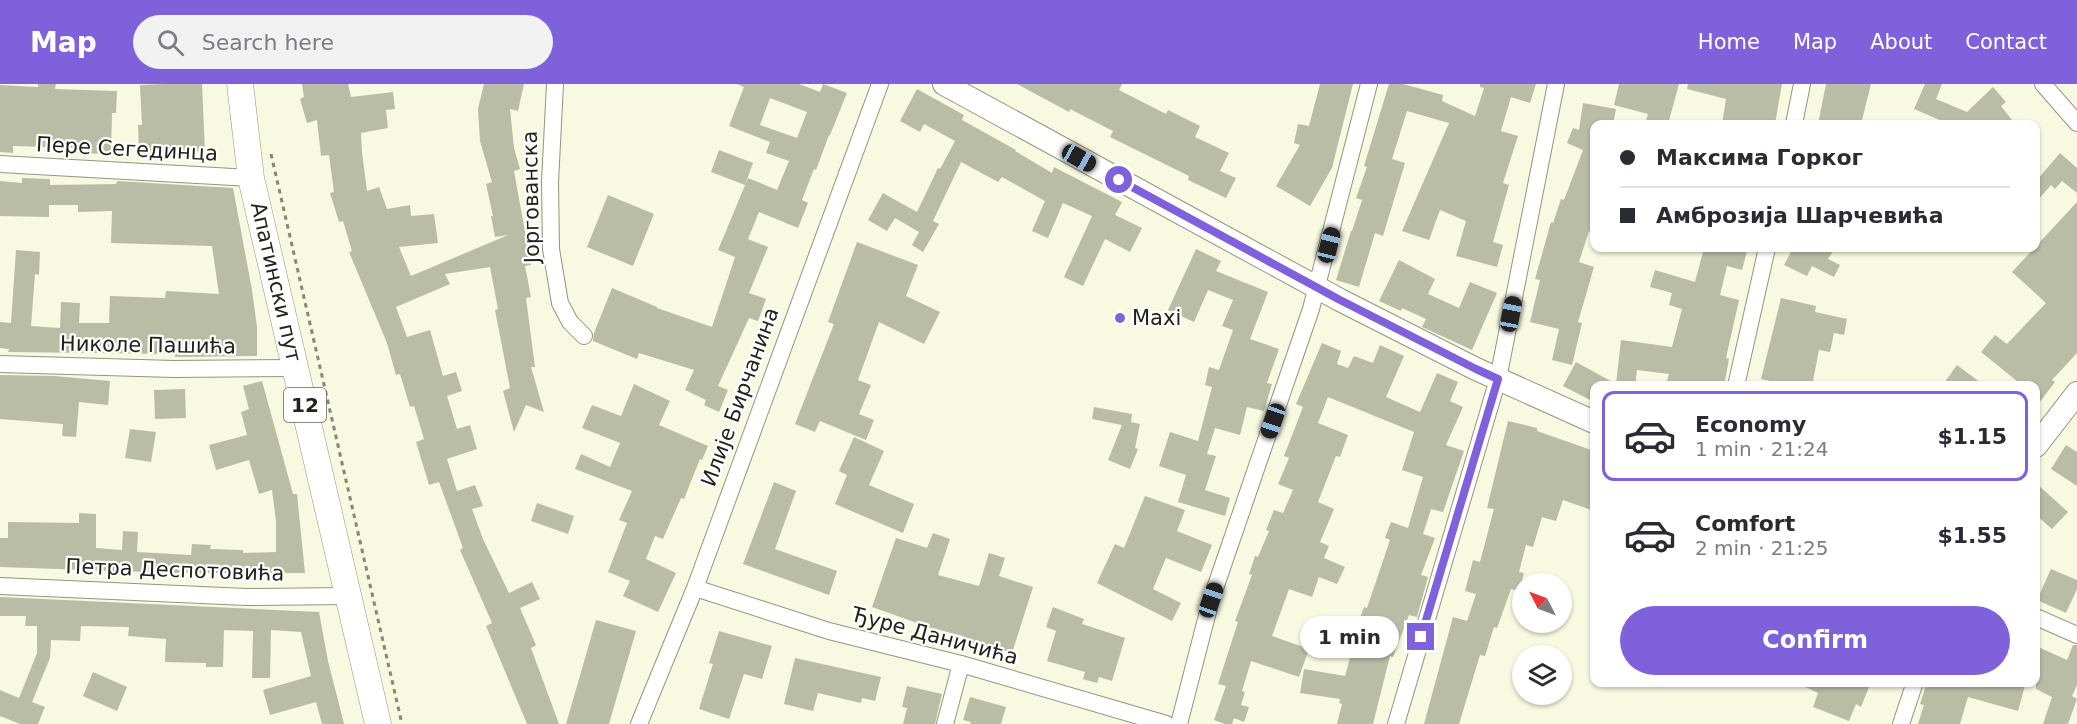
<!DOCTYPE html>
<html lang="en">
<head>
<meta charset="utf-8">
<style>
	:root { --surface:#fff; --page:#f2f2f3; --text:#2b2b33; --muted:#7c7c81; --line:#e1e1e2; --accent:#8061dc }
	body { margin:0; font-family:"DejaVu Sans",sans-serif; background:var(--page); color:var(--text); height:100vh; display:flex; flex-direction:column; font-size:22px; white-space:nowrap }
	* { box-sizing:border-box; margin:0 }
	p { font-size:20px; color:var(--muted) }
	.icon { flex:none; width:33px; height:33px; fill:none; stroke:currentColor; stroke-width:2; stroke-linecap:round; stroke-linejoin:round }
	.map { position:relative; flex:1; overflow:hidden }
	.drawer { position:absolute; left:1590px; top:297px; width:450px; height:306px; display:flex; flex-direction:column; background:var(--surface); border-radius:12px; box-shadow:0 2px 4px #0004 }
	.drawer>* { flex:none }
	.guide { position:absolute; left:1590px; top:36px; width:450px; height:132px; border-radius:12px; box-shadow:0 2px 4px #0004; display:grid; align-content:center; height:132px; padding:0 30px; background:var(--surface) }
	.needle { width:39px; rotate:312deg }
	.tools { position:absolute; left:1512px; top:489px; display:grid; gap:12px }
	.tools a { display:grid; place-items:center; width:60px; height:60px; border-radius:50%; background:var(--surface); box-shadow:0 2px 4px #0004; font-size:30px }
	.end { position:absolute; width:27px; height:27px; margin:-14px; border:8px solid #8061dc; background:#fff; box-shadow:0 0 0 3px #fff }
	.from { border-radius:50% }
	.bubble { position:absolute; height:42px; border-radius:21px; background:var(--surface); box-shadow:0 2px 4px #0004; font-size:20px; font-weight:800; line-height:42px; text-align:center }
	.car { position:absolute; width:18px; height:36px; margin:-18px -9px; border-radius:8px; box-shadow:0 0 4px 2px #0007; background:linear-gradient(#222 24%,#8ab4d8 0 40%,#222 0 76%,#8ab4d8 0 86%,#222 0) }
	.guide b { display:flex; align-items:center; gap:21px; height:57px; font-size:22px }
	.guide b+b { border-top:2px solid var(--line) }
	.guide i { width:15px; height:15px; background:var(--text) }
	ul { padding:10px 0 0; list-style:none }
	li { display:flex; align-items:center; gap:18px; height:90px; margin:0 12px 9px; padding:0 18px; border:3px solid transparent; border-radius:12px }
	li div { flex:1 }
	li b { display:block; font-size:22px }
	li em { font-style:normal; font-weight:800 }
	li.on { border-color:var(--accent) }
	li>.icon { width:54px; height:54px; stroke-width:1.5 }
	.action { display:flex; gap:12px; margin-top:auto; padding:12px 30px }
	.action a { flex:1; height:69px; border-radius:36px; background:var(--accent); color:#fff; font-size:24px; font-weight:800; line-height:69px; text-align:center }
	header { display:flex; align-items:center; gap:36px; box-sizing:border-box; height:84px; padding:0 30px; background:var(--accent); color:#fff }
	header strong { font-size:28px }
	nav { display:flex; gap:33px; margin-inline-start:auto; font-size:21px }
	.search { width:420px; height:54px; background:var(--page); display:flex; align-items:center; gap:15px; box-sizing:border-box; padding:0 21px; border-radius:33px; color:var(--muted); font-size:22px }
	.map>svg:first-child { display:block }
	.building { fill:#babda5; fill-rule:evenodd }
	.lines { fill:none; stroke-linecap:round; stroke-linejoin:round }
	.street-casing { stroke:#93957e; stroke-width:18 }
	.secondary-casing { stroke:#93957e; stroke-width:24 }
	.primary-casing { stroke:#93957e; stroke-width:27 }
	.path { stroke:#868877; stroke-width:3; stroke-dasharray:4.5 4.5; stroke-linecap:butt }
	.street { stroke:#fff; stroke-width:16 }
	.secondary { stroke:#fff; stroke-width:22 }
	.primary { stroke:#fff; stroke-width:26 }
	.route { stroke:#8061dc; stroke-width:8 }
	.poi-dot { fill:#8061dc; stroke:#fff; stroke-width:2 }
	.labels { text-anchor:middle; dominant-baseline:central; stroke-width:4.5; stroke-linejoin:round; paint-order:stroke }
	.shield { fill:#fff; stroke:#64645e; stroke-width:1.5 }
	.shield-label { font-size:20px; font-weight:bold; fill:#212219 }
	.street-label { font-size:21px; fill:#212219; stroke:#fff }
	.poi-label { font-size:21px; fill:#212219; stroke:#fff; text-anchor:start }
</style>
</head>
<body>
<header>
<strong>Map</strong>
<div class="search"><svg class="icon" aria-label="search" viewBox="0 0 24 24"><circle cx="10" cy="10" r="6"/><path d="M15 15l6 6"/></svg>Search here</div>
<nav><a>Home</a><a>Map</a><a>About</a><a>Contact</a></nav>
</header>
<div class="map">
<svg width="2077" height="640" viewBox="0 0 2077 640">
	<rect width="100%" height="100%" fill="#f7f9e0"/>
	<path class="building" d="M38,0H56L55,5L117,7L116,29H112L111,70L77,69L78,64L13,62V69L0,68V1L38,3Z
		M165,0H202L205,67L139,70L138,41H142L140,1Z
		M302,0H348L351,13L393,8L395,25L386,26L388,44L361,49L362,68L367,107L379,103L387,125L410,121L411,132L434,130L438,159L399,163L411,192L508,151L495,153L491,132H493L486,100L492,98L480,57L478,25L484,0H524L518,27L510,25L514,64L520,85L514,87L531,181L525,182L531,213L526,214L535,283H531L544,328L526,321L514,348L503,307L510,304L495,226L498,225L490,183L445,190L450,200L396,223L407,253L430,246L443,292L456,288L462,307L447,312L457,345L470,341L477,365L447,375L457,407L475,401L483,422L472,425L483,455L509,509L532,498L540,515L520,524L536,561L531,564L559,640H527L486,542L492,539L460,466L463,464L439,398L429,401L416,358L424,355L414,322L410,323L400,290L396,291L387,259L349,168L352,167L343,137L339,138L330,109L334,108L329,71L321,72L317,36L307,39L300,15L304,13Z
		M737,0H799L820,8L823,0L847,9L830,51H829L816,86L814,85L802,116L808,119L798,144L759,128L748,155L768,163L749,209L766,215L758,237L749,234L718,302L728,306L719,328L704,321L706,316L685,306L694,286L639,269L637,275L593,257L594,249L612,204L657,223V224L712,243L735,173L718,166L748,94L777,106L789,77L766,69L770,58L729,42L744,3ZM770,14L807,28L797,54L760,41Z
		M1017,0H1122L1119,6L1166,30L1168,26L1200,42L1195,53L1229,69L1220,87L1236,94L1226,114L1188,96L1189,92L1110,53L1113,47L1070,25L1069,28Z
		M1320,0H1353L1332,84L1310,122L1276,102L1300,61L1294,59L1298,40L1309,42Z
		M1389,0H1403L1443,11L1442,17L1475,32L1484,4L1480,3V0H1536L1530,19L1511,13L1501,47L1518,52L1503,99L1509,101L1493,158L1503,161L1497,183L1456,172L1466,137L1440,126L1429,156L1402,147L1449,39L1407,27L1392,75L1405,79L1383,152L1375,149L1359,203L1336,196L1351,147H1352L1362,116L1356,114L1367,83L1364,82Z
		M1619,0H1679L1668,40H1645L1648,30L1614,21Z
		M1688,0H1782L1775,40H1722L1726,15L1687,5Z
		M1826,0H1871L1861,40H1818Z
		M1925,0H1942L1936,15L1967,28L1993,3L2006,18L2001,22L2015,40H1949L1914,25Z
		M917,5L964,31L962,36L1016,66L1015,67L1052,89L1054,83L1122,118L1115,131L1142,144L1130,168L1105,155L1083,202L1064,193L1092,132L1063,119L1048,154L1032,147L1045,117L1002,93L998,98L961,78L933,137L939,140L923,168L912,161L919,148L895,134L887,147L868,136L883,109L917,128L938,84L940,85L955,57L924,40L920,48L900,37Z
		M1583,19L1616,25L1613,40H1594V149L1589,147L1579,178L1594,183L1578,238L1582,239L1572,281L1552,276L1559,245L1530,238L1540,196L1535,195L1551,138L1553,139L1561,115L1564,116L1583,66L1567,59L1573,44L1579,46Z
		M719,66L753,79L745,101L711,88Z
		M2060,69L2077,84V109L2062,97L2055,105L2051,101L2036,118V97Z
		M22,94L50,95V101L116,100L117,97L233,104L252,206L257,243V272L175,273V270L8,268L9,265L0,264V238L11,239L16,166L40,168L39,191L35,190L31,242L60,244L61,218L80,219L79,239H109L110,212L165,214L166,207L219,210L212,162L111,159L112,127L78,128V121H49V133L0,132V97L22,99Z
		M608,111L654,130L633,182L587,163Z
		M2077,118V269L2052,296L2055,298L2036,323V302H2023L1981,268L1995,251L2007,260L2046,219L2012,188Z
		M857,158L918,181L906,212L940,228L924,260L879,238L858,296L871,301L859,330L874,336L866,356L820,337L815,348L795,340L834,240L828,238Z
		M1704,164H1748L1742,186L1727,182L1720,211L1739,216L1726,274L1729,275L1724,302H1674L1666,300L1669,290L1637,286L1635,302H1594V318L1563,302L1576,278L1616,300L1621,256L1672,263L1682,225L1669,221L1672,209L1650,203L1655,186L1695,198Z
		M1793,164H1835L1828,175L1840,181L1834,193L1812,182L1807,192L1784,181Z
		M1196,165L1221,177L1216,187L1268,208L1250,255L1279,265L1267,299L1272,300L1264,327L1247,323L1240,351L1215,344L1207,370L1216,372L1205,406L1230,414L1225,432L1178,418L1186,391L1159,382L1170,348L1198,357L1212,303L1205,301L1209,283L1219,286L1233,246L1222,242L1233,216L1208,206L1194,238L1168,226Z
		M1399,176L1435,195L1428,210L1459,224L1470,198L1497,209L1472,266L1422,243L1426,235L1402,224L1401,227L1379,217Z
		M1781,214L1816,222L1815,228L1847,235L1844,251L1834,249L1830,268L1819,266L1812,302H1792L1761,295Z
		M1322,259L1341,267L1337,280L1348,284L1354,272L1373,279L1380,261L1404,272L1386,313L1420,328L1437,289L1458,298L1450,317L1463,323L1446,361L1464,367L1443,428L1431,425L1423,450L1435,454L1421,491L1428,493L1417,533L1409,531L1393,573L1390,572L1373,640H1337L1342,620L1339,619L1340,615L1300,609L1304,585L1345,592L1354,559L1351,557L1364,523L1367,524L1390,456L1385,454L1391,438L1408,444L1423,393L1402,386L1414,348L1328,313L1318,339L1348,351L1340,373L1336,372L1318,418L1334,425L1320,458L1329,462L1324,474L1345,483L1337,500L1319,493L1312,513L1289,505L1272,552L1309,565L1299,593L1251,577L1242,607L1245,608L1241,621L1249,623L1244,638L1234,634L1232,640H1225L1214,636L1226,602L1218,600L1238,538L1235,537L1252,491L1249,490L1255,472L1258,473L1269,447L1266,446L1274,426L1283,429L1293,406L1278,400L1289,374L1284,372L1303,323L1296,320Z
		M1957,281L1985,302H1942Z
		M0,291L54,292L110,297L108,321L79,318L76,353L62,352L63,340L0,335Z
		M262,297L293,410H297L305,489H173L0,483V454H8V438L79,439V429L96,430V464L122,466L123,447L138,448L137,468L191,471L192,460L211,461L210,465L243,466V469L276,468V437L272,406L259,410L249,376L216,386L209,361L247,351L241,328L249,325L243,302Z
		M634,300L670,317L659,341L708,362L702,376L700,375L684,415L681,414L663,455L655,452L646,475L676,489L658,528L623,512L630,497L608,488L627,439L619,436L632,407L575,385L581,370L610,383L620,359L582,344L592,321L621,332Z
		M185,305L186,334L155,335L154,306Z
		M1094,323L1132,330L1131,338L1140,340L1135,364L1138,365L1130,385L1108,376L1122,341L1092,335Z
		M1508,337L1537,344V347L1594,367V427L1563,416L1556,437L1542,433L1533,463L1526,461L1519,488L1524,489L1519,507L1511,505L1497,544L1494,543L1485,572L1480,571L1459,640H1424L1453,533L1467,537L1476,510L1465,507L1473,476L1480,478L1494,425L1487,424Z
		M130,345L156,348L151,378L125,374Z
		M854,353L884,367L869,401L914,420L903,449L835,420L847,391L839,387Z
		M2066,361L2077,368V402L2051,385Z
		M774,398L796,407L775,465L837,487L829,511L743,480Z
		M2036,399L2068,428L2052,445L2036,431Z
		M1145,412L1185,426L1177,447L1212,461L1201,488L1166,474L1153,505L1181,519L1172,537L1097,499L1115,460L1124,464Z
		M537,419L574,432L568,450L531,437Z
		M933,449L950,455L938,491L979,502L989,469L1005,474L999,492L1033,503L1012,569L987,561L986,564L962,557L963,552L931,544L872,523L896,454L927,464Z
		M2051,485L2077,496V505L2066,529L2037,516Z
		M0,513L319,528L328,577L344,640H322L316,618L270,631L263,606L311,592L301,548L271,546L270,594H252L253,547L224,546L223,583H206V579L165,578L166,555L128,552L129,543L81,542L80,557L51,556L50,574L32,618L45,623L38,640H20L0,632V606L19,614L37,569V542H25L26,532H0Z
		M1053,523L1084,535L1082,540L1125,554L1112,597L1099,593L1097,599L1083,595L1085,588L1047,577L1056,547L1046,543Z
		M596,536L636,547L609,640H566Z
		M719,547L772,562L762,595L744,590L729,635L699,625L713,580L709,579Z
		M2073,561H2077V601L2072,612L2077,615L2068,640H2043L2052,613L2036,605V562L2067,576Z
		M795,574L881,593L875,617L862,614L861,619L818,609L813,627L784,620Z
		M93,588L127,603L117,627L83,612Z
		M1795,598H1871L1861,623L1856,620L1849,637L1813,623L1818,609Z
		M1927,598H2026L2018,627L1968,613L1960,640H1918L1924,621L1920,620Z
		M907,602L942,610L935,640H903L907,624L902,623Z
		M970,613L1006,623L1001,640H970L971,638L963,636Z"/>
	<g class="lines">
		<g class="street-casing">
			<path id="street" d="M555,0L550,98L551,165L560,219L570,238L584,252
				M2043,0L2077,39
				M1794,40L1802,0
				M0,80L251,94
				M0,280L174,285L296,284
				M1736,302L1767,164
				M0,502L246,513L348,512
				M695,504L829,547L961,580L1166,640
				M2036,533L2077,551
				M639,640L695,504L880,0
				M945,640L961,580
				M1179,640L1211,516L1311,225L1369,0
				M1396,640L1498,295L1556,0
				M1901,640L1915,598"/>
		</g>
		<g class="secondary-casing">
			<path id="secondary" d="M944,0L1340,216L1476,285L1594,338
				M2036,362L2077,309"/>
		</g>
		<g class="primary-casing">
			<path id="primary" d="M240,0L251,94L378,640"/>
		</g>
		<path class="path" d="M271,70L402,640"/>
		<use href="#street" class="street"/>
		<use href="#secondary" class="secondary"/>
		<use href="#primary" class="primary"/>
	</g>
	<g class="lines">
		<path class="route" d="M1119,96L1340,216L1476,285L1498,295L1421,553"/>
	</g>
	<circle class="poi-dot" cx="1120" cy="234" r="6"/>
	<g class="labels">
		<rect class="shield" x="284" y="304" width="42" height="34" rx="4.5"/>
		<g class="shield-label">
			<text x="305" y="321">12</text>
		</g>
		<g class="street-label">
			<text transform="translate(127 65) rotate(3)">Пере Сегединца</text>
			<text transform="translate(531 113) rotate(-91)">Јоргованска</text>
			<text transform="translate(276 198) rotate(77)">Апатински пут</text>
			<text transform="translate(148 261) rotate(1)">Николе Пашића</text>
			<text transform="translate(740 313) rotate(-70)">Илије Бирчанина</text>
			<text transform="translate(175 486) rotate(2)">Петра Деспотовића</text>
			<text transform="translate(935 552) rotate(15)">Ђуре Даничића</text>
		</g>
		<g class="poi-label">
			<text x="1132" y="234">Maxi</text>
		</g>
	</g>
</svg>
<div class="tools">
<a><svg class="needle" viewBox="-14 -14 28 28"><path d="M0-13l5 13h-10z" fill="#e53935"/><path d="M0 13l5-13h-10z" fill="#7c7c81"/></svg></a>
<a><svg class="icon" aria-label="layers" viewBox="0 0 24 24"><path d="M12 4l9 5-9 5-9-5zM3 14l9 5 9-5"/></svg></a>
</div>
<i class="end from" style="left:1119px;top:96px"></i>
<i class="end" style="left:1421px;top:553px"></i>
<div class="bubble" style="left:1300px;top:532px;width:99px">1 min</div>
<i class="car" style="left:1079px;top:74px;rotate:119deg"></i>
<i class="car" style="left:1329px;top:161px;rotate:14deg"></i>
<i class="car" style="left:1511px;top:230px;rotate:11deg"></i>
<i class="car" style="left:1273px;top:337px;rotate:199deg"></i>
<i class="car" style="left:1211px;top:516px;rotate:19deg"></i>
<div class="guide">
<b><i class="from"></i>Максима Горког</b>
<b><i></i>Амброзија Шарчевића</b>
</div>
<section class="drawer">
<ul>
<li class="on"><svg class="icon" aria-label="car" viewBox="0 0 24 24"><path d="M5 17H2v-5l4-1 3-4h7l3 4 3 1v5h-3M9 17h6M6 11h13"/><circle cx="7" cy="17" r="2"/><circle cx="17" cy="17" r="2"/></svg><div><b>Economy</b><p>1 min · 21:24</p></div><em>$1.15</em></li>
<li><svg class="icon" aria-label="car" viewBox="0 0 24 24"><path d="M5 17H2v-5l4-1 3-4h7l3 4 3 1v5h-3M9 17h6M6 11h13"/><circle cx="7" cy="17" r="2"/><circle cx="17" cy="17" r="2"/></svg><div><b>Comfort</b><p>2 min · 21:25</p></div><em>$1.55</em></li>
</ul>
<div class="action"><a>Confirm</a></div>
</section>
</div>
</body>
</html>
